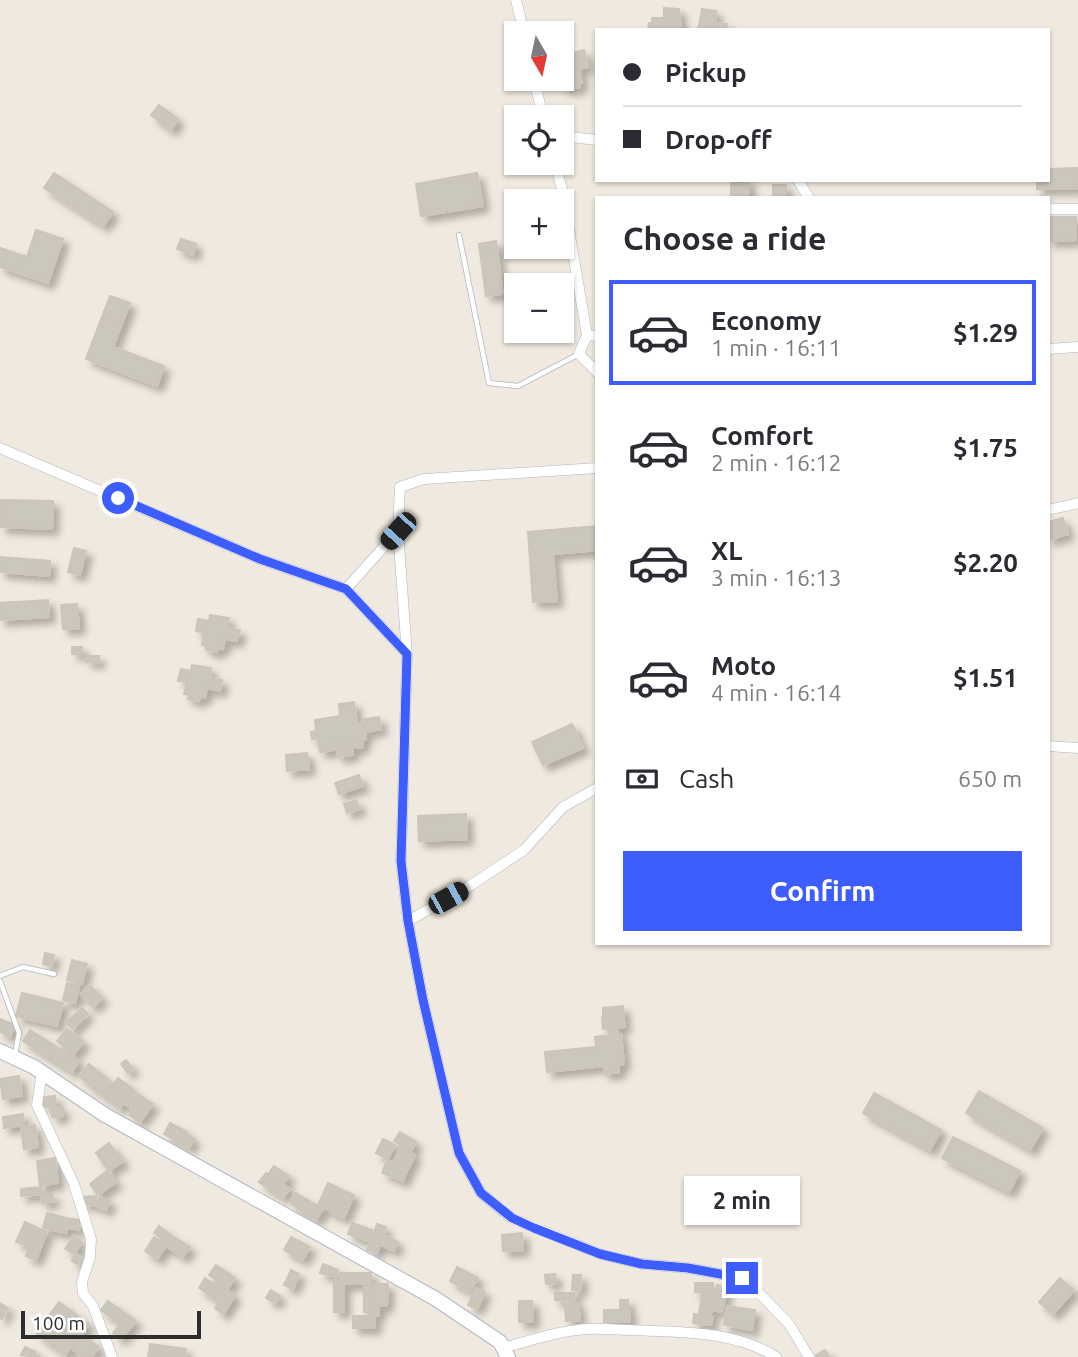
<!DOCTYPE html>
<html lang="en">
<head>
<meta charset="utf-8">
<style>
	:root { --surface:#fff; --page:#f7f7f7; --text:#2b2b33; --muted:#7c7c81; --line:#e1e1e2; --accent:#3d5dff }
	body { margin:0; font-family:Ubuntu,sans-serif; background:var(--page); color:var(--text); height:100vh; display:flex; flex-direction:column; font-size:26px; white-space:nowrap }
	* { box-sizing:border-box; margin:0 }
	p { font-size:23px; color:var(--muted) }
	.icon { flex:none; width:38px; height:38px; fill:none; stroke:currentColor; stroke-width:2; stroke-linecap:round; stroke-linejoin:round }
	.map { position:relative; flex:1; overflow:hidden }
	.panel { position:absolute; left:595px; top:196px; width:455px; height:749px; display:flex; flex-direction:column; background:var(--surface); border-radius:0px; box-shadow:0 2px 5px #0004 }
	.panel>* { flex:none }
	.guide { position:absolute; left:595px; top:28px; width:455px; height:154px; border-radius:0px; box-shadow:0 2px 5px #0004; display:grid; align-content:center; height:154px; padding:0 28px; background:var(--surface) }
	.needle { width:46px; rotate:171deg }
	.buttons { position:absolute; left:504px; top:21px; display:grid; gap:14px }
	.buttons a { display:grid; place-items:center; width:70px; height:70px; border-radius:0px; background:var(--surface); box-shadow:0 2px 5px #0004; font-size:35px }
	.scale { position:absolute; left:21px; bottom:18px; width:180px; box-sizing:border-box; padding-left:7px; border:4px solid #2d2d2d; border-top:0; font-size:19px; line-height:24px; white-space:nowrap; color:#2d2d2d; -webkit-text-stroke:5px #fff; paint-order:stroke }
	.end { position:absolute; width:32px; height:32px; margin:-16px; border:9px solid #3d5dff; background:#fff; box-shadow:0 0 0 4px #fff }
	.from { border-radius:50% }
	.bubble { position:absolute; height:49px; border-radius:0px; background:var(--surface); box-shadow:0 2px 5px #0004; font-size:23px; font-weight:600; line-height:49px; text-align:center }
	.car { position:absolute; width:21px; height:42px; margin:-21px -10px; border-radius:9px; box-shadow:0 0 5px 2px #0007; background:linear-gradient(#222 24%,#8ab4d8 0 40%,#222 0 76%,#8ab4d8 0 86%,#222 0) }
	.guide b { display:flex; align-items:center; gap:24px; height:66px; font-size:26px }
	.guide b+b { border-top:2px solid var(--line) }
	.guide i { width:18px; height:18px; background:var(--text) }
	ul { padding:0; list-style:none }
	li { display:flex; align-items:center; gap:21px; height:105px; margin:0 14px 10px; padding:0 14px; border:4px solid transparent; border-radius:0px }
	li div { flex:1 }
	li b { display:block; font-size:26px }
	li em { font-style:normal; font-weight:600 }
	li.on { border-color:var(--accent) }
	li>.icon { width:63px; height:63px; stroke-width:1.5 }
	h2 { padding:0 28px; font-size:32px; line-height:84px }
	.pay { display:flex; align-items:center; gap:18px; height:77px; padding:0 28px; font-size:26px }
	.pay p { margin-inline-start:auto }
	.button { display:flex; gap:14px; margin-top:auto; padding:14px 28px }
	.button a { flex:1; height:80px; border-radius:0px; background:var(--accent); color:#fff; font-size:28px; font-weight:600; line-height:80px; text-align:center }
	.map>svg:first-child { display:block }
	.building { fill:#cbc7bd; stroke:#ccc5b8; stroke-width:2; filter:url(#shadow) }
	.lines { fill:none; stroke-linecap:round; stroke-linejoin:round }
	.lane-casing { stroke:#b3b5c2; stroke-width:6 }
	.street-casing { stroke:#b3b5c2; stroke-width:11 }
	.secondary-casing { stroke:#b3b5c2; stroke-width:16 }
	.lane { stroke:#fff; stroke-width:4.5 }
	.street { stroke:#fff; stroke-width:10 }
	.secondary { stroke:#fff; stroke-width:14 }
	.route { stroke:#3d5dff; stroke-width:9 }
</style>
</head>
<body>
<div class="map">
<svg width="1078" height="1357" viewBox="0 0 1078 1357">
	<defs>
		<filter id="shadow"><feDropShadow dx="6" dy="6" stdDeviation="3.5" flood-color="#0004"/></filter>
	</defs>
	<rect width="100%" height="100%" fill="#f0e9df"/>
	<path class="building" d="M664,8L679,9L681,30H648L649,23H652V18H664Z
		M702,9L716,11L715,23L727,24L726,28L731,30H698Z
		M584,50L588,67L579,69L582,83H579L580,87L568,90L567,86L563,87L561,79L562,56Z
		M159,105L178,119L171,130L151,115Z
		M1078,168V188L1037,189V180H1048V169Z
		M54,173L113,212L103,226L44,188Z
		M477,173L483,206L421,216L416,184Z
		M731,180H749V198H731Z
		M773,185H786V198H773Z
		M1048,217H1076V240L1048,241Z
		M36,230L63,239L48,283L0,267V248L27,257Z
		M181,239L196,244L193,255L177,249Z
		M496,241L503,294L486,296L479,244Z
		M110,296L130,303L113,347L164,366L157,386L86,359Z
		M1,500L53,501L52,529L1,527Z
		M1063,518L1068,534L1048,540V522Z
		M597,526V550L553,554L557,601L533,602L528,532Z
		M74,548L86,551L80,575L68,572Z
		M0,557L50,561L49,576L0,572Z
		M48,600L49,617L0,620V603Z
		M77,604L79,628L63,629L61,605Z
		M210,615L229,618L227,628L240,630L237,641L225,639L223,649L218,648L217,652L206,650V646L202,645L204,633L196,631L198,619L209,621Z
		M72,647H82V654H72Z
		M86,656H99V662H86Z
		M192,665L211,668L209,677L222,680L220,691L207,688L205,698L200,697L199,701L188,699L189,695L184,694L187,682L178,681L181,669L191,671Z
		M354,702L357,724L364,723L366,739L362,740L363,747L353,748L351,742L353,755L338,757L336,744H333L334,750L320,752L318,738L312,739L311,732L316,731L315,720L340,716L339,704Z
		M379,717L381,729L366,732L364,719Z
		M572,724L583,748L543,765L532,742Z
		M307,753L309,769L287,771L286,755Z
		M359,775L363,786L339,794L335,783Z
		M356,800L360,809L347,813L344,804Z
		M466,814L467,839L419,841L418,816Z
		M45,953L54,955L51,966L43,964Z
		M72,960L87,964L82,984L67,980Z
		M67,983L79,986L75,1003L63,1000Z
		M90,985L102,998L93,1007L81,994Z
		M22,993L63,1003L57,1026L16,1016Z
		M623,1006L624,1014L616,1015H623L625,1027L617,1028L618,1034H621L624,1064L619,1065V1072L604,1074V1066L547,1072L545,1052L596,1047L595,1037L612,1035L611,1029H603L602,1017L610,1016H603V1008Z
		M82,1008L88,1014L72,1029L66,1022Z
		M0,1019L15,1025L10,1037L0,1032Z
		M67,1029L84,1042L74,1054L57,1041Z
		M30,1030L79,1061L72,1072L23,1041Z
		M126,1060L133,1069L128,1073L121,1064Z
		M89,1064L112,1083L102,1095L79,1076Z
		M19,1076L22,1096L3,1099L0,1079Z
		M118,1078L132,1088L127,1096L113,1085Z
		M111,1086L127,1098L120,1108L104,1096Z
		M133,1091L141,1096L132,1109L125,1104Z
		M979,1091L1043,1128L1030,1150L966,1113Z
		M874,1093L941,1130L930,1150L863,1113Z
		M55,1096L56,1106L44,1107V1097Z
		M142,1097L153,1104L140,1122L129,1115Z
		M52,1108H63L62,1117H52Z
		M23,1114L24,1125L4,1128L3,1117Z
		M170,1123L187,1132L181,1143L164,1134Z
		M35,1125L38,1147L24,1149L21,1127Z
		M400,1132L416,1142L411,1151L394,1141Z
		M188,1135L194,1139L189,1148L182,1144Z
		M953,1137L1020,1171L1009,1192L942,1158Z
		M383,1139L395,1145L388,1159L376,1153Z
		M109,1143L123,1161L109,1171L96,1153Z
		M401,1148L415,1155L409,1168L394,1161Z
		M55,1158L58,1183L40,1186L37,1161Z
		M387,1160L408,1169L403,1181L382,1173Z
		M274,1166L289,1176L284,1183L269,1173Z
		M107,1171L116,1182L98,1195L90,1184Z
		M266,1173L290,1189L283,1198L259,1182Z
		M328,1183L339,1188L329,1210L318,1205Z
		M42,1187L43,1194L21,1196V1189Z
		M340,1189L354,1195L344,1218L330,1212Z
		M296,1193L323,1209L316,1220L290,1203Z
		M52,1194L54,1201L42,1203L41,1196Z
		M96,1196V1204L83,1205L82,1197Z
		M100,1197L110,1201L106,1210L96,1206Z
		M47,1213L70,1219L66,1233L43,1228Z
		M71,1219L80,1220L79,1230L69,1228Z
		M25,1222L36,1227L28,1246L16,1242Z
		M352,1223L372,1230L368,1241L348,1234Z
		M377,1224L386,1227L377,1253L367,1250Z
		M159,1226L172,1236L167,1243L154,1233Z
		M37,1228L47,1232L36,1260L26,1256Z
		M522,1233L523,1250L503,1251L502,1235Z
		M74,1236L82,1242L74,1254L65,1249Z
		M386,1236L398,1242L394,1251L381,1245Z
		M154,1237L167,1245L157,1259L145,1251Z
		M174,1237L190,1247L183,1257L167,1247Z
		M291,1237L310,1247L303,1260L284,1250Z
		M76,1254L81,1257L77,1264L72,1261Z
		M323,1264L338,1270L336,1277L320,1273Z
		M216,1265L235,1278L228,1288L209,1275Z
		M457,1267L478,1278L470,1292L450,1281Z
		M291,1270L299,1274L293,1289L284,1285Z
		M340,1273H371V1284H340Z
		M555,1274L556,1283L546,1284L545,1275Z
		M573,1275H581L580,1291L572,1290Z
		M205,1278L224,1290L217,1300L199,1288Z
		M1060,1278L1074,1290L1053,1314L1039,1302Z
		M334,1280H340V1285H344V1312H334Z
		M695,1283H713V1292H695Z
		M373,1284H388L387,1306L372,1305Z
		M717,1285L727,1287L722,1312L712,1310Z
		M364,1286H370V1313L364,1312Z
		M476,1288L485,1292L477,1309L468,1305Z
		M227,1290L235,1296L223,1314L215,1308Z
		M271,1290L280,1296L275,1303L266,1298Z
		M555,1293H575L574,1301L555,1300Z
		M702,1293L713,1294L711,1315L699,1314Z
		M620,1300H628V1308H620Z
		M108,1301L126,1314L119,1323L101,1310Z
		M519,1301H532L533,1322H519Z
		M59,1302L89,1324L65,1355L36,1333Z
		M0,1303L8,1308L2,1319L0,1318Z
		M578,1303L580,1320L566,1321L565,1304Z
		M727,1306L755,1310L752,1330L724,1325Z
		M371,1307H379V1315L371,1316Z
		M604,1310H630V1322H604Z
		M694,1314L713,1317L711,1325L693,1323Z
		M128,1315L136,1321L121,1339L113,1333Z
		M353,1316H375V1328H353Z
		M83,1336L99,1347L92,1357H83L73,1350Z
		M150,1344L186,1349L185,1357H148Z
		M25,1347L36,1352L34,1357L21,1355Z
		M825,1350L830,1357H817L816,1355Z"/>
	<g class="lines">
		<g class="lane-casing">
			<path id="lane" d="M459,235L489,383L518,386L579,354
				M0,976L23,967L54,974
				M0,981L19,1033L15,1054"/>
		</g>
		<g class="street-casing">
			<path id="street" d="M516,0L524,33
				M534,79L543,117
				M562,136L597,140
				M555,163L562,189L587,335
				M798,180L809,198
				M1048,209H1078
				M597,336L587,335L579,354L597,372
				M1048,349L1078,347
				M0,448L260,559L346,589L407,654
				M1048,510L1078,503
				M398,531L407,655L401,861L408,921L423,1000L459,1153L481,1193L511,1218L600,1254L642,1264L688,1268L742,1278L759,1293L789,1324L809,1357
				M346,589L398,531L400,487L424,479L597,468
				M1048,746L1078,748
				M408,921L468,887L524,850L563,807L597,788
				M42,1072L37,1105L74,1184L91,1239L90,1257L82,1282L83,1293L93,1306L112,1357
				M503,1348C531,1340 558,1331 587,1329C601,1328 616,1330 630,1330C677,1332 734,1330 776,1357"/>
		</g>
		<g class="secondary-casing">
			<path id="secondary" d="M0,1051L34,1067L105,1115L436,1299L500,1342L508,1357"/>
		</g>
		<use href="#lane" class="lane"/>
		<use href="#street" class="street"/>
		<use href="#secondary" class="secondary"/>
	</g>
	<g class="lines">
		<path class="route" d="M118,498L260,559L346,589L407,654L401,861L408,921L423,1000L459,1153L481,1193L512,1218L534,1228L600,1254L642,1264L688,1268L742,1278"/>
	</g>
</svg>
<div class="buttons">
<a><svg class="needle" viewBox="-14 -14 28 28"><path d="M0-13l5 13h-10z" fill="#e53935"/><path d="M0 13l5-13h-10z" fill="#7c7c81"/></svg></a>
<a><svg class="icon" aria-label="locate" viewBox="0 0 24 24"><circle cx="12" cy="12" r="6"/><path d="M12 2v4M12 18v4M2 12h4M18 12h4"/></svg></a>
<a>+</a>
<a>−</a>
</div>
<div class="scale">100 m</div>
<i class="end from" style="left:118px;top:498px"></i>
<i class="end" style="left:742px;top:1278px"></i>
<div class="bubble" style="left:684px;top:1176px;width:116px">2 min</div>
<i class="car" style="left:398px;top:531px;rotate:222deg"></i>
<i class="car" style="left:448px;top:898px;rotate:61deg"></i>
<div class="guide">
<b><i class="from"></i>Pickup</b>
<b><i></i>Drop-off</b>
</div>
<section class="panel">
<h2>Choose a ride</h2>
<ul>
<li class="on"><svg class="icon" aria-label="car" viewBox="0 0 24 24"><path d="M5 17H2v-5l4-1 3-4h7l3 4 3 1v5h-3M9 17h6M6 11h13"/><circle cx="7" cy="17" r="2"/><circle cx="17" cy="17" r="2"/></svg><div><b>Economy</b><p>1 min · 16:11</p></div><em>$1.29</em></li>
<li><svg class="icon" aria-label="car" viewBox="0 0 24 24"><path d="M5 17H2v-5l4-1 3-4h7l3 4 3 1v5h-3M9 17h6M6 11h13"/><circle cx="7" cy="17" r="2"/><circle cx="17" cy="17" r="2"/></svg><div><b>Comfort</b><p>2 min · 16:12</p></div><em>$1.75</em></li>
<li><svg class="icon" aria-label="car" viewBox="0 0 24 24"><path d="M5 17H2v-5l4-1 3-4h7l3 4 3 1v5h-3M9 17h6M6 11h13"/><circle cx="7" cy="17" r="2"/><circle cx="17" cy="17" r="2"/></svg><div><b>XL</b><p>3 min · 16:13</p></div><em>$2.20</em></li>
<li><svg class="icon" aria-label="car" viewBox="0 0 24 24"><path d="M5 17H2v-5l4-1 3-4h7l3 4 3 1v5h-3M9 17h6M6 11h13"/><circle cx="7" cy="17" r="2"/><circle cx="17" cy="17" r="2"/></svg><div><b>Moto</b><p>4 min · 16:14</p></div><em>$1.51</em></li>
</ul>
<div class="pay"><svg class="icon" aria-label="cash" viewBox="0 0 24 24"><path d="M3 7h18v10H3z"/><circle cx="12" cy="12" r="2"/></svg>Cash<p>650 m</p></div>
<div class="button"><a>Confirm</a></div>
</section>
</div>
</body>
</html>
